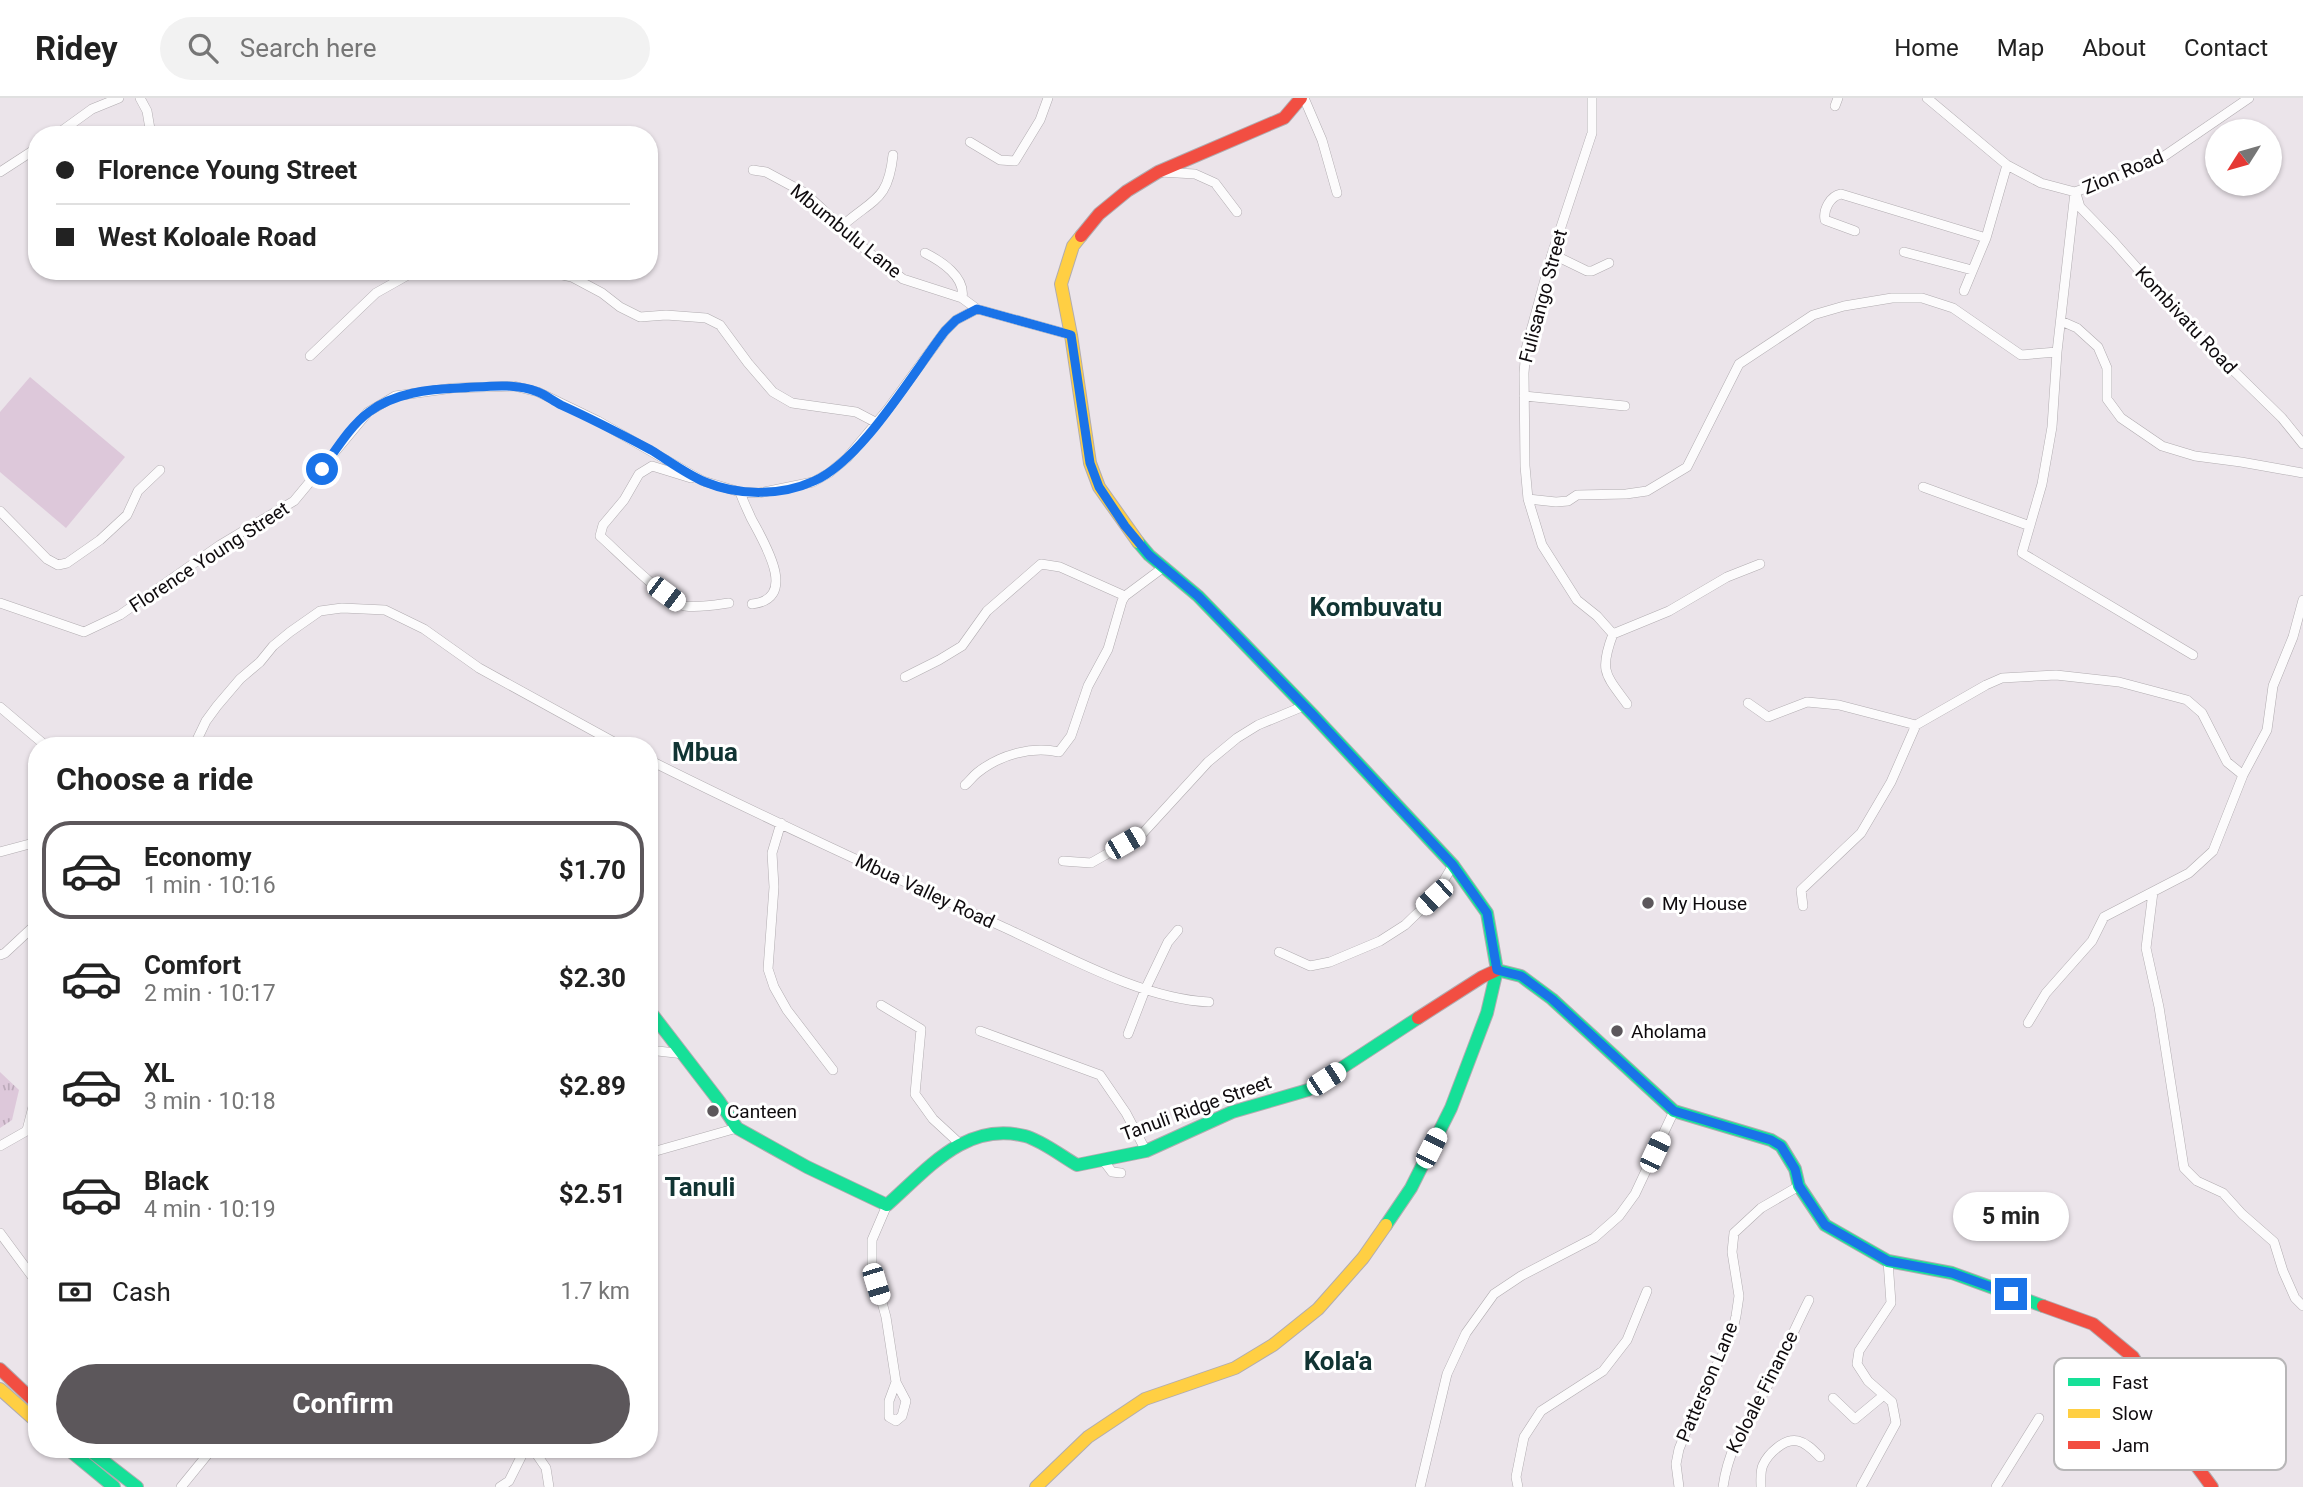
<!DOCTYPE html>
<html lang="en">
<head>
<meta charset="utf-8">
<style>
	:root { --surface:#fff; --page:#f2f2f2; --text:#222; --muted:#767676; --line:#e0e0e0; --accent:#5c575b }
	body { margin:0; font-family:Roboto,sans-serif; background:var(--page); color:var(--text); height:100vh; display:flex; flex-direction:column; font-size:26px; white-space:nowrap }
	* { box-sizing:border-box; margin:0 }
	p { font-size:23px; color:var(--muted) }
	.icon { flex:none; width:38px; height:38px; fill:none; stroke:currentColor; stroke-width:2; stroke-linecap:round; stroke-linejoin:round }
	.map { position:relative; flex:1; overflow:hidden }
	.side { position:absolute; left:28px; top:639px; width:630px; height:721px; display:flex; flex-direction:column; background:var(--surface); border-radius:28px; box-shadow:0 2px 5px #0004 }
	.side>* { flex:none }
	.hud { position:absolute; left:28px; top:28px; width:630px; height:154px; border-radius:28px; box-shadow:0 2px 5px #0004; display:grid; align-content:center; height:154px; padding:0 28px; background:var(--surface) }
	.needle { width:46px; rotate:233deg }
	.tools { position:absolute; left:2205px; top:21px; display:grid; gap:14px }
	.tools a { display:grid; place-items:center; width:77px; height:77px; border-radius:50%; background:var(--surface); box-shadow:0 2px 5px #0004; font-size:35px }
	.end { position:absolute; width:32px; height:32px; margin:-16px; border:9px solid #1a73e8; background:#fff; box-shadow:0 0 0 4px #fff }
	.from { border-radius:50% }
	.bubble { position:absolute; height:49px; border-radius:24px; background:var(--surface); box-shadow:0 2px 5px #0004; font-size:23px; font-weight:700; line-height:49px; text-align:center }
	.car { position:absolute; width:21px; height:42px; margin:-21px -10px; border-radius:9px; box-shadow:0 0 5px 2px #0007; background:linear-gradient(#fff 24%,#345 0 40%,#fff 0 76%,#345 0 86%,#fff 0) }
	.hud b { display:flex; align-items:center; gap:24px; height:66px; font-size:26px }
	.hud b+b { border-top:2px solid var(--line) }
	.hud i { width:18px; height:18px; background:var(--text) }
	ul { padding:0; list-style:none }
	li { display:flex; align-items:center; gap:21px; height:98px; margin:0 14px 10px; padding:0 14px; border:4px solid transparent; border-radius:28px }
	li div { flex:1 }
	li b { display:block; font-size:26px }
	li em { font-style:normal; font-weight:700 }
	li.active { border-color:var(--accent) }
	li>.icon { width:63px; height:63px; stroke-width:1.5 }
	h2 { padding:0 28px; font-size:32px; line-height:84px }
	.pay { display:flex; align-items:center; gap:18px; height:77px; padding:0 28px; font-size:26px }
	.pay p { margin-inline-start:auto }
	.cta { display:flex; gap:14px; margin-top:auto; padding:14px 28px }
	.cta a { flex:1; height:80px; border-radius:42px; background:var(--accent); color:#fff; font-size:28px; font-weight:700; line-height:80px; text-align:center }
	header { display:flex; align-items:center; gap:42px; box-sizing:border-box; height:98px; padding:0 35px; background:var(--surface); border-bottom:2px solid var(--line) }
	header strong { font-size:33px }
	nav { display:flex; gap:38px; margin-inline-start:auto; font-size:24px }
	.search { width:490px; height:63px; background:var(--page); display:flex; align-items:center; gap:18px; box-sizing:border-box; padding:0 24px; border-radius:38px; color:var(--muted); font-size:26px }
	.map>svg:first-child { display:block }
	.grass { fill:#ddc8da }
	.park { fill:url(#park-tufts) }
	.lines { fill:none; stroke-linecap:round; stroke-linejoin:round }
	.street-casing { stroke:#b1acb0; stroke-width:10 }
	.fast-casing { stroke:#b1acb0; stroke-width:14 }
	.slow-casing { stroke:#b1acb0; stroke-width:14 }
	.jam-casing { stroke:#b1acb0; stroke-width:14 }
	.street { stroke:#fcfbfc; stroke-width:9 }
	.fast { stroke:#16e098; stroke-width:12 }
	.slow { stroke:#ffcf43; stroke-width:12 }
	.jam { stroke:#f24e42; stroke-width:12 }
	.route { stroke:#1a73e8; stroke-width:9 }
	.poi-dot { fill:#5c575b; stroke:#fff; stroke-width:2.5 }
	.labels { text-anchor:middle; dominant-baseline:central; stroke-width:6; stroke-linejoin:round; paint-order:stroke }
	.street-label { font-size:19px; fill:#0f0b0e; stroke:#fff }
	.poi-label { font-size:19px; fill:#0f0b0e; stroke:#fff; text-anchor:start }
	.district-label { font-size:26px; font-weight:bold; fill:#113433; stroke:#fff }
	.key { fill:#fff; stroke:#b7b6b7; stroke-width:2 }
	.key-label { font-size:19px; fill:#0f0b0e }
</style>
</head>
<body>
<header>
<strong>Ridey</strong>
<div class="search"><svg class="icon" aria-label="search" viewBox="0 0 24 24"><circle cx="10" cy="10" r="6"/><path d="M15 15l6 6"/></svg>Search here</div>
<nav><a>Home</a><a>Map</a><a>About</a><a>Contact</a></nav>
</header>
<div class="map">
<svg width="2303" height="1389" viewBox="0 0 2303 1389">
	<defs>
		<pattern id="park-tufts" width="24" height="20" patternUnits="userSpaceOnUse" patternTransform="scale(1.75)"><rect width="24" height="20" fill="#ddc8da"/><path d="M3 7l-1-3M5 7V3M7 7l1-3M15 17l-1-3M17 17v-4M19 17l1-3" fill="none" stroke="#bcaaba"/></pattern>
	</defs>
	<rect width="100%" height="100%" fill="#ebe4ea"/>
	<path class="grass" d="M30,279L125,359L66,430L0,374V314Z"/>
	<path class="park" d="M0,974L19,992L12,1022L0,1030Z"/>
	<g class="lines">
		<g class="street-casing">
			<path id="street" d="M140,0L147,13L151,37
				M1304,0L1322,42L1337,95
				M1592,0V35L1552,156L1526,251L1524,275L1525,368L1528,401L1542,447L1577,502L1597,518L1613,536L1669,513L1727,479L1760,466
				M1927,0L2007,67L2041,85L2075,94L2157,63L2249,0
				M1835,8L1838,0
				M56,37L92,11L119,0
				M970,44L1000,62L1015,63L1040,22L1048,0
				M753,72L766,74L805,95L867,153L903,181L962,200L977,211
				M0,74L37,50
				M1160,74L1195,76L1215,85L1237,114
				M2075,94L2057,254L2052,329L2042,386L2022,455L2193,557
				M2077,99L2080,109L2114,144L2193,233L2282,320L2303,346
				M842,128C874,100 888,103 893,57
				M1855,133L1825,122C1823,112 1830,98 1841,96L1986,140
				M1904,154L1972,172
				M925,155C941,163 966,179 962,200
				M1552,156L1587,173H1592L1609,165
				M544,173L572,179L602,195L620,209L640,219L666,217L706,220L720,227L748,265L773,294L792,305L856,314L877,325
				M1964,193L1986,140L2007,67
				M2061,223L2077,230L2098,249L2107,270V301L2121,320L2162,348L2195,358L2241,364L2303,375
				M310,258L376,195L415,173
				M1524,298L1625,308
				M691,380L652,368L639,376L624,402L603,427L600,438C616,452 668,505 685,508C699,510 715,507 729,505
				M1923,389L2030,428
				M740,394C743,403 747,411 751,420C763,443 800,501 752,506
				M1528,401L1556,404L1568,403L1577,397L1626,396L1647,393L1687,369L1739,266L1813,217L1844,208L1892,200H1922L1953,210L2021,257L2057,254
				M0,413L47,461L58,467L67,465L100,442L127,417L138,393L160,372
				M0,505L84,534L120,517L220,447L294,403L368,314L395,298L453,290L514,288L538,294L598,323L703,383L740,394L759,395L813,384L829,375L847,360L888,311L945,233L956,222L977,211L1071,237
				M1613,536C1599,573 1605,576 1627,606
				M905,579L939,562L962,548L987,513L1041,466L1060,469L1125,498L1164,469
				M1748,605L1768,619L1807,604L1839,607L1916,627
				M0,609L46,648
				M194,648L206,623L217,608L240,581L260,564L273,548L290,534L320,513L342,510L385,512L424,531L479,570L621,648
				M649,662C765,720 883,774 1001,828C1063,856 1141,901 1209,904
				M965,687C969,684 972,679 977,675C999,657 1031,648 1059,654L1071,638L1088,588L1108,551L1122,503L1125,498
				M781,725L772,755L774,789L768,871L774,889L787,912L833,972
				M0,754L37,744
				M1063,763L1091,765L1142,736L1208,664L1237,640L1258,627L1304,608
				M2153,794L2146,850L2159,909L2184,1070L2197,1083L2223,1095L2242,1116L2274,1144L2283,1173L2295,1200L2303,1208
				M1803,808L1801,792L1861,735L1891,684L1916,627L1986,587L2002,580L2056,577L2119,584L2187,602L2202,615L2227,664L2243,677
				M1279,854L1310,868L1330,864L1380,843L1405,827L1434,799L1453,767
				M0,857L5,855L34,828
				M881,907L921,931L915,996L933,1021L959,1045
				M2028,925L2046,895L2092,843L2104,819L2189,775L2213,753L2243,677L2267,632L2273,588L2293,539L2303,502
				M980,933L1100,977L1126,1015L1146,1053
				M1128,936L1145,892L1168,844L1178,832
				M649,952L684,956
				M27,1032L34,1005L37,1000
				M0,1048L37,1027
				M649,1055L737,1030
				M1103,1062L1112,1074L1121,1075
				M887,1107L872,1142V1168L886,1219L896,1284L889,1303V1319L896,1323L902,1318L906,1303L896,1284
				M0,1135L37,1185
				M1833,1300L1855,1321L1884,1297
				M533,1351L546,1370L549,1389
				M181,1389L212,1351
				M500,1389L509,1383L525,1351
				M1420,1389L1447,1276L1466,1235L1494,1196L1521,1178L1594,1140L1619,1118L1635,1096L1674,1013
				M1518,1389L1516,1379L1524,1339L1541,1313L1603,1273L1627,1242L1647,1193
				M1679,1389L1676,1366L1679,1351L1705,1287L1722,1258L1732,1235L1736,1218L1739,1198L1732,1154L1734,1135L1761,1110L1799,1088
				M1723,1389C1729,1346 1749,1322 1769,1285C1783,1258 1795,1230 1809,1202
				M1761,1389C1761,1382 1760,1373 1763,1367C1768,1356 1784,1340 1798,1343C1807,1345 1814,1353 1820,1359
				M1861,1389L1896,1325L1892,1304L1868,1283L1857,1266L1859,1253L1891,1205L1888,1163
				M1996,1389L2039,1320"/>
		</g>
		<g class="fast-casing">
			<path id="fast" d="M1138,444L1149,457L1198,498L1313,617L1453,767L1487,815L1497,872L1487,915L1451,1010L1411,1090L1386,1127
				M1497,872L1521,878L1552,901L1674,1013L1771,1042L1781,1048L1795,1071L1799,1088L1825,1127L1888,1163L1952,1175L2043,1208
				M649,912L719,1003L737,1030L807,1069L887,1107C928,1071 965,1023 1025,1038C1041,1042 1063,1059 1077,1067L1146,1053L1232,1014L1308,992L1418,920
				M68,1351L114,1389
				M88,1351L137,1389"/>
		</g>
		<g class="slow-casing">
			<path id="slow" d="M1081,138L1073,148L1061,186L1071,237L1090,365L1099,389L1138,444
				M0,1291L37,1324
				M1036,1389L1088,1339L1145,1301L1235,1270L1273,1247L1318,1211L1363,1160L1386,1127"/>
		</g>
		<g class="jam-casing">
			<path id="jam" d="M1081,138L1099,116L1127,93L1158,74L1284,20L1301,0
				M1418,920L1482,879L1497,872
				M2043,1208L2093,1226L2133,1259L2158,1300L2184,1351L2212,1389
				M0,1271L37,1306"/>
		</g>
		<use href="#street" class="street"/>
		<use href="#fast" class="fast"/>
		<use href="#slow" class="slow"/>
		<use href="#jam" class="jam"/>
	</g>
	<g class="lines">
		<path class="route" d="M322,371C336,352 350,328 369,314C394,295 429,291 459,290C485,289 513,284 538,294C546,297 553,303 561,307C592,321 621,336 651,352C669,363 686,376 705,384C739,398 781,398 814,383C862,362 912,276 945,233L956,222L977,211L1071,237L1090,365L1099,389L1125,428L1149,457L1198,498L1313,617L1453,767L1487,815L1497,872L1521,878L1552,901L1674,1013L1771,1042L1781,1048L1795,1071L1799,1088L1825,1127L1888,1163L1952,1175L2011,1196"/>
	</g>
	<g class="poi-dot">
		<circle cx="1648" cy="805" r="7"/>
		<circle cx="1617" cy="933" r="7"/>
		<circle cx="713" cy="1013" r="7"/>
	</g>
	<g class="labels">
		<g class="street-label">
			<text transform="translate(2123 74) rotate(-23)">Zion Road</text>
			<text transform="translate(846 133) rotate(39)">Mbumbulu Lane</text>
			<text transform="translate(1543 198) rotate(-75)">Fulisango Street</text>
			<text transform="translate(2186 222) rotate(47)">Kombivatu Road</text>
			<text transform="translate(209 459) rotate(-33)">Florence Young Street</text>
			<text transform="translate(925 793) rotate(25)">Mbua Valley Road</text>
			<text transform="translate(1196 1010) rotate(-20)">Tanuli Ridge Street</text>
			<text transform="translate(1707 1284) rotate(-67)">Patterson Lane</text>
			<text transform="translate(1762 1294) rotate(-63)">Koloale Finance</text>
		</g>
		<g class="poi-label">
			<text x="1662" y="805">My House</text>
			<text x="1631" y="933">Aholama</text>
			<text x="727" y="1013">Canteen</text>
		</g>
		<g class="district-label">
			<text x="1376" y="509">Kombuvatu</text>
			<text x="705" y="654">Mbua</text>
			<text x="700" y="1089">Tanuli</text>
			<text x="1338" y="1263">Kola'a</text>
		</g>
	</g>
	<rect x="2054" y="1260" width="232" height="112" rx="10" class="key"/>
	<rect x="2068" y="1280" width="32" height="8" fill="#16e098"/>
	<rect x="2068" y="1311" width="32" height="9" fill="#ffcf43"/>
	<rect x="2068" y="1343" width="32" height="8" fill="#f24e42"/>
	<g class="key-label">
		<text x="2112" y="1291">Fast</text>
		<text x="2112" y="1322">Slow</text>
		<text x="2112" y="1354">Jam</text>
	</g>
</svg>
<div class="tools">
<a><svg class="needle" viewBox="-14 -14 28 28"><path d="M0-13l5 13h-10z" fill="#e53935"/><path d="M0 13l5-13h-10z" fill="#767676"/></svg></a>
</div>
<i class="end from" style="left:322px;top:371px"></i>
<i class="end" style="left:2011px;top:1196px"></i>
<div class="bubble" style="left:1953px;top:1094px;width:116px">5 min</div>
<i class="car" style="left:666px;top:496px;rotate:127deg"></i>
<i class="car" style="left:1125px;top:745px;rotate:60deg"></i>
<i class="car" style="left:1434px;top:799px;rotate:227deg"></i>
<i class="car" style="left:1326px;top:981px;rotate:57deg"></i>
<i class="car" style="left:1431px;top:1050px;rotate:27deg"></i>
<i class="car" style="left:1655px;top:1054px;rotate:25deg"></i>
<i class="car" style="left:876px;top:1186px;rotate:163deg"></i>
<div class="hud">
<b><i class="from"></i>Florence Young Street</b>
<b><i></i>West Koloale Road</b>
</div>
<section class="side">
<h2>Choose a ride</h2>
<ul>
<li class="active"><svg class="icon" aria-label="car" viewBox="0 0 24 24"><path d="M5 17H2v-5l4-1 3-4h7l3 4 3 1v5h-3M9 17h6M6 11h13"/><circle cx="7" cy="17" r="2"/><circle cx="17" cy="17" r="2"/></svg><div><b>Economy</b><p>1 min · 10:16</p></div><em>$1.70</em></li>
<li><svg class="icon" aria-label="car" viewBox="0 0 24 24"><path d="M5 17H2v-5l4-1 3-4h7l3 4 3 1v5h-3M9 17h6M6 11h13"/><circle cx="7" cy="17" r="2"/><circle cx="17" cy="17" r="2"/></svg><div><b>Comfort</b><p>2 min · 10:17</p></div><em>$2.30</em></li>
<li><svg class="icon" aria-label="car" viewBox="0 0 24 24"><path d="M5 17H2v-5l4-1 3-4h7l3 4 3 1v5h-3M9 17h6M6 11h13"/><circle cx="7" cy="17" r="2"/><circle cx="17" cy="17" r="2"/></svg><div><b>XL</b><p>3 min · 10:18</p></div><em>$2.89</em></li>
<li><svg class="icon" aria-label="car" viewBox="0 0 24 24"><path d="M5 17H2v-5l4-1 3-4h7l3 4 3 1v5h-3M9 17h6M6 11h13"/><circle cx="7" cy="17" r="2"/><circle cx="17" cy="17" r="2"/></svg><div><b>Black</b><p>4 min · 10:19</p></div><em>$2.51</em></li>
</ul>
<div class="pay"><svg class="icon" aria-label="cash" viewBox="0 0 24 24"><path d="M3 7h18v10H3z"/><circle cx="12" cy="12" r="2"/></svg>Cash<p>1.7 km</p></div>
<div class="cta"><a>Confirm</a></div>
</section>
</div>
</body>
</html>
